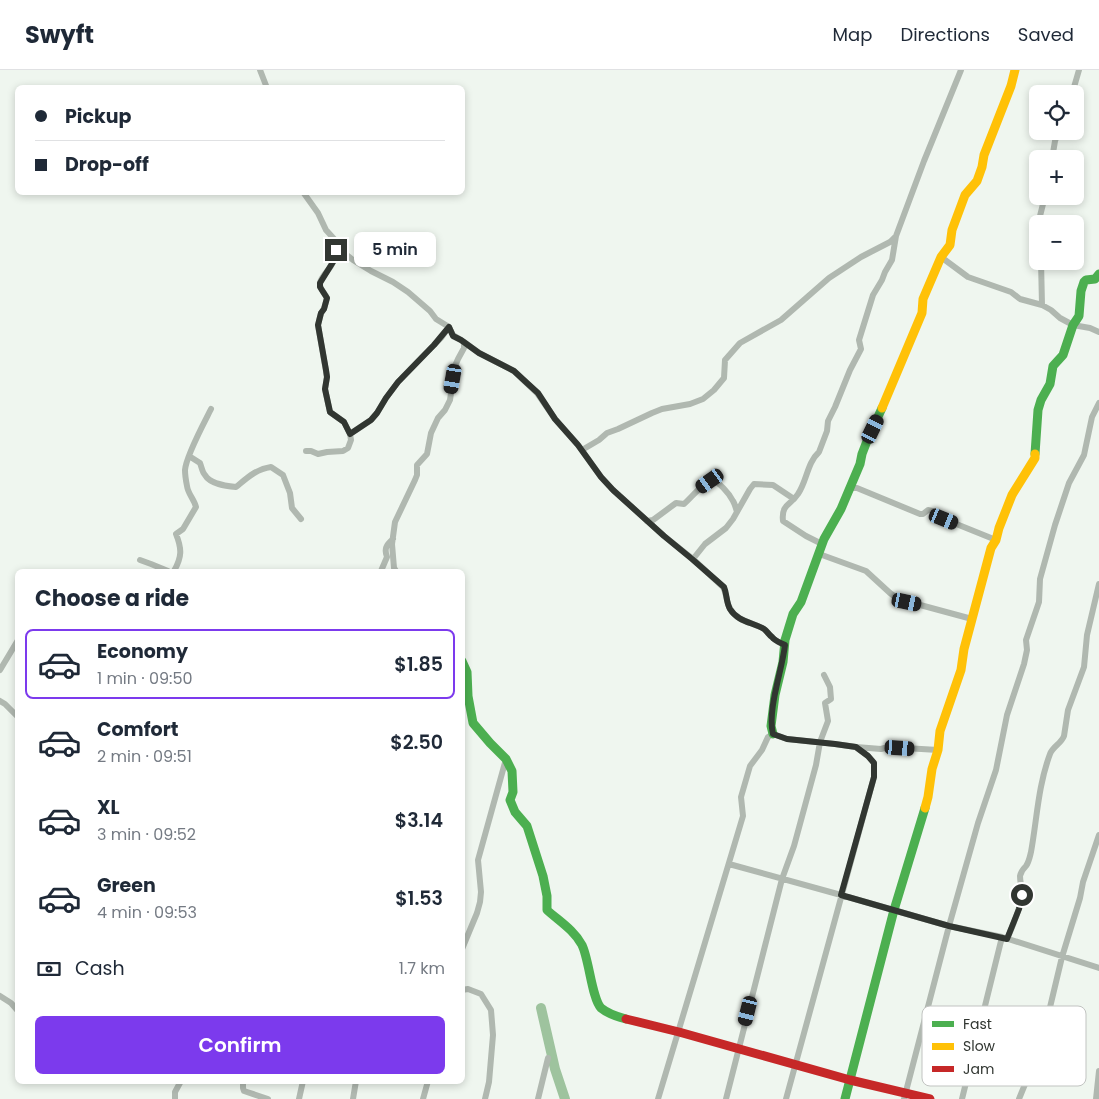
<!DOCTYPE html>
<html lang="en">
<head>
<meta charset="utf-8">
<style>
	:root { --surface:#fff; --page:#f2f2f3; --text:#1f2937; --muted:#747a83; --line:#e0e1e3; --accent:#7c3aed }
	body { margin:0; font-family:Poppins,sans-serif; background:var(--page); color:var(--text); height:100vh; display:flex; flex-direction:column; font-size:19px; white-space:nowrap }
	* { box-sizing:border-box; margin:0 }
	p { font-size:16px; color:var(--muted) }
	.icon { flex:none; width:28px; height:28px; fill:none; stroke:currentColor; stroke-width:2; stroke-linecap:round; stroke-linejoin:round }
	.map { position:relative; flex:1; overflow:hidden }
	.side { position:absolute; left:15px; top:499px; width:450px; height:515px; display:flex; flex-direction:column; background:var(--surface); border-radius:8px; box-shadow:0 2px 8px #0003 }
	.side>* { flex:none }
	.guide { position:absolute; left:15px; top:15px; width:450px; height:110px; border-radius:8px; box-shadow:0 2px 8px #0003; display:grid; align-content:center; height:110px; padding:0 20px; background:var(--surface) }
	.tools { position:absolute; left:1029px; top:15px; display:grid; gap:10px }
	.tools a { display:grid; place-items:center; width:55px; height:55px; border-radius:8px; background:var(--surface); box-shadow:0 2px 8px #0003; font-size:25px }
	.end { position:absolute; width:22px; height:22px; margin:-11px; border:6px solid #313631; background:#fff; box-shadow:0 0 0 2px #fff }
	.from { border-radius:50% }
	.bubble { position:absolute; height:35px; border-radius:8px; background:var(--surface); box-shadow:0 2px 8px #0003; font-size:16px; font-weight:600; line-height:35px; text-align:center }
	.car { position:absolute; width:15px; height:30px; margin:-15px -8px; border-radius:6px; box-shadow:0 0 4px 1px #0007; background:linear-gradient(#222 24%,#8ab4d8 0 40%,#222 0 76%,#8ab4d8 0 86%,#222 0) }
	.guide b { display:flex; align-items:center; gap:18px; height:48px; font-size:19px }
	.guide b+b { border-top:1px solid var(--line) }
	.guide i { width:12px; height:12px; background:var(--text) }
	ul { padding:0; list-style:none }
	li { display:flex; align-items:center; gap:15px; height:70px; margin:0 10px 8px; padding:0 10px; border:2px solid transparent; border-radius:8px }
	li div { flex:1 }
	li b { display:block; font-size:19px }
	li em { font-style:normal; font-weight:600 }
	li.selected { border-color:var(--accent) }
	li>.icon { width:45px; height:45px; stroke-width:1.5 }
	h2 { padding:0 20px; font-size:22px; line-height:60px }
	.pay { display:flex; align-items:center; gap:12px; height:55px; padding:0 20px; font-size:19px }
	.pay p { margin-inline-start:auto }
	.action { display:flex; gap:10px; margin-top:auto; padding:10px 20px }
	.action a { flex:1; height:58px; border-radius:8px; background:var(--accent); color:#fff; font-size:20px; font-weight:600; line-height:58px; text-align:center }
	header { display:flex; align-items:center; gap:30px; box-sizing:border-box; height:70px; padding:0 25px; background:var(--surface); border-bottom:1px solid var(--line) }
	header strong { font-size:24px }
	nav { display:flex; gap:28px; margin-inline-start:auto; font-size:18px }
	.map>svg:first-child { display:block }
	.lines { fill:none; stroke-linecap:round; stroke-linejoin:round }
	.river { stroke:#9ec39e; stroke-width:10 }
	.street { stroke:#b0b8b0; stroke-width:6 }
	.fast { stroke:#4caf50; stroke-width:9 }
	.slow { stroke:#ffc107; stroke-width:9 }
	.jam { stroke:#c62828; stroke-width:9 }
	.route { stroke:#313631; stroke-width:6 }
	.key { fill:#fff; stroke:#c1c3c1; stroke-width:1 }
	.key-label { font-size:14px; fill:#313631 }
</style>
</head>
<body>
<header>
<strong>Swyft</strong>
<nav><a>Map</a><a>Directions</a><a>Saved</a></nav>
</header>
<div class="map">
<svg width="1099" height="1029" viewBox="0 0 1099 1029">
	<rect width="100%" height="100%" fill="#eff6ef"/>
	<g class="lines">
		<path class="river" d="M541,938L555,999L565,1029"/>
		<path class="street" d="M260,0L267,18
			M1072,24L1079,0
			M1052,89L1055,71L1059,61
			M303,122L318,143L326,160L336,171L339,177L343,182L353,190L371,201L393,212L408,222L430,241L436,249L449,257L453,265L464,272L479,283L514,301L537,323L555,349L578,375L601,407L613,420L664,466L693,489L723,517C727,524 726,532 730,539C738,552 752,552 764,559C767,561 769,565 772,567C775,571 781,573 785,575
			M1038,154L1045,126
			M1038,159V164
			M941,187L968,207L1011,222L1020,229L1042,235L1051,240L1060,248L1073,255L1090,258L1099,262
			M1041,191L1042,235
			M350,364L371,350L377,343L386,328L398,312L427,282L441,268L449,257
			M582,380L599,370L607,363L618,359L652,343L662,339L690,334L703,329L714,320L724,308L725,290L740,273L781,250L829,208L861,187L890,172L896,166L924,91L961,0
			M306,381H311L318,384L327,382L343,381L348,378L351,370L350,364L344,352L330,342L325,319L327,307L318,255L321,243L324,239L327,228C325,223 319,219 320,213C321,207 328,201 331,196C336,189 333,184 339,177
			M189,386L200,393C202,398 202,402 205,405C210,414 226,416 236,417C247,408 256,399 271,397L283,405L290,423L292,438L301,449
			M850,418H857L920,444H923L928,440C938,441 937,445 944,449L996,470
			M647,451L653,450L676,433L684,434C690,429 704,412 710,411C718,409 730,425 733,431C735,434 736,439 737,442
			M822,474L806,466L783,451C781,434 791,435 798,424C807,411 807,393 819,382L827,361L828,351L835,337L850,300L861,279L859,270L873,225L882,210L885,202L892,190L896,166
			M819,482L822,485L866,501L890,523L898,529L972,549
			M693,489L705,474L726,458L733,449L750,419L754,414L773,415L794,429
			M140,490L151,494L168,501
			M174,501C182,487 182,479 176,464L183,459L196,437C194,429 188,424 187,416C186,411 185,405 185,400C186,386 204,353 211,339
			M381,501L387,487C384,479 386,475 393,469
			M396,501L394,498L392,474L395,452L415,410L417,405V395L427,384L431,363L438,348L445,340L450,330L455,296L458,289L464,278V272
			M0,600L18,570
			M0,631L5,634L18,647
			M729,794L841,825L949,856L1002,867L1099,898
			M1007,869C1013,855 1020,840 1022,825C1022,818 1020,812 1020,806C1021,801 1023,799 1026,796C1029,792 1030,786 1031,782C1037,749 1038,716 1050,684C1053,676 1061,674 1064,666L1068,640L1084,597L1087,565L1099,514
			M462,879L477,843L480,832L481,822L478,790L506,689
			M462,920L468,919L481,924L491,940L493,965L489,1012L485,1029
			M0,926L11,933L18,941
			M243,1011V1018L244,1021L268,1029
			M175,1029V1022L181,1011
			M299,1029L303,1011
			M353,1029L356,1011
			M423,1029L428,1011
			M538,1029L548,988
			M658,1029L743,746L741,727L750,696L762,680L768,667L773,664L787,669L835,674L856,677L881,679L888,677L938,680
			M726,1029L782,809L794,776L816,695L820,672L828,651L825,633L831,629L830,617L824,605
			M786,1029L874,707V693L868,686L857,678
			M904,1029L949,856L978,753L996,700L1007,645L1024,594L1027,580L1026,570L1039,532L1040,509L1055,455L1069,413L1084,385L1092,347L1099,333
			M962,1029L1002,867
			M1019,1029L1041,975L1062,887L1080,828L1083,812L1099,765
			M1096,1029L1099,1001"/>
		<path class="fast" d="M1035,384L1038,340L1041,330L1050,314L1053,296L1063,285L1073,255L1079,246L1081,221L1084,212L1086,210L1095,209L1099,204
			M462,591L467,602L468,626L473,653L490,673L506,689L512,701L513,722L510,730L515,742L527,756L543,806L547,826V840C559,851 574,860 582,875C589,889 592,929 601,938C607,943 618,947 626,949
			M773,664L771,656L775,625L783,592L785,570L793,544L801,532L824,469L841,439L860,394L862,384L867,371L882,338
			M845,1029L894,840L925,738"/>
		<path class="slow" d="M882,338L922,243L923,229L941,187L950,175L952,160L965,125L977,111L982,97L984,85L1011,16L1015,0
			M925,738L928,727L932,699L938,680L940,661L961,600L964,579L991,478L996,470L999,458L1012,425L1035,388V384"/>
		<path class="jam" d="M626,949L679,962L850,1010L930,1029"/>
	</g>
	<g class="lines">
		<path class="route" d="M336,180L334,184L333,192L320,213V217L327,228L324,239L321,243L318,255L326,300L327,307L325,319L330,342L344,352L350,364L371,350L377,343L386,328L398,312L434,275L449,257L453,266L461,270L479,283L514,301L527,313L538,323L555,349L578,375L601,407L613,420L664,466L692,489L724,517C727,524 726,532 730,539C738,552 752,552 764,559C767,561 769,565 772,567C775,571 781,573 785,575C782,601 767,640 773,664L787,669L835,674L856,677L868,686L874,693V707L841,825L949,856L1007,869L1019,839L1022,825"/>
	</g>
	<rect x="922" y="936" width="164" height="80" rx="8" class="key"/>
	<rect x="932" y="951" width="22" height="6" fill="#4caf50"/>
	<rect x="932" y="973" width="22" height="7" fill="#ffc107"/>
	<rect x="932" y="996" width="22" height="6" fill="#c62828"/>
	<g class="key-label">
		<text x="963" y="959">Fast</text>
		<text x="963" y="981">Slow</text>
		<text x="963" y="1004">Jam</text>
	</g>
</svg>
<div class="tools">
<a><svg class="icon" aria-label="locate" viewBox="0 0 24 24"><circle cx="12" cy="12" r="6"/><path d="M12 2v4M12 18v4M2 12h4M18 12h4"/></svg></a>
<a>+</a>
<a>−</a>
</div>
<i class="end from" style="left:1022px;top:825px"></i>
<i class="end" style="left:336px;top:180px"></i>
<div class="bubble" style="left:354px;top:162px;width:82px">5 min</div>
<i class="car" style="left:453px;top:309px;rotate:190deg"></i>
<i class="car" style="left:873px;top:359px;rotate:26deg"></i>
<i class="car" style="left:710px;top:411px;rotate:235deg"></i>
<i class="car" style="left:944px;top:449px;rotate:112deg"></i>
<i class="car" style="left:907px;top:532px;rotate:102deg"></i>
<i class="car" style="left:900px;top:678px;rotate:94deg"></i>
<i class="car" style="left:748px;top:941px;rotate:194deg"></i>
<div class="guide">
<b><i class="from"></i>Pickup</b>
<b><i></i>Drop-off</b>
</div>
<section class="side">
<h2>Choose a ride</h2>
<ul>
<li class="selected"><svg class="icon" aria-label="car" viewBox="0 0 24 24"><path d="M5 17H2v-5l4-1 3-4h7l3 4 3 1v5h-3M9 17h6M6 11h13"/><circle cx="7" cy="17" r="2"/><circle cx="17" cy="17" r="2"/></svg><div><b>Economy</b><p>1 min · 09:50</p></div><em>$1.85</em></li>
<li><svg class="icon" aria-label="car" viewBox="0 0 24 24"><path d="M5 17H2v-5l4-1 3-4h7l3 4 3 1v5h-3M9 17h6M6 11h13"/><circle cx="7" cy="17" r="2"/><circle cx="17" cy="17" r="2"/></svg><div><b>Comfort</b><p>2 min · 09:51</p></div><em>$2.50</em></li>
<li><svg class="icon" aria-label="car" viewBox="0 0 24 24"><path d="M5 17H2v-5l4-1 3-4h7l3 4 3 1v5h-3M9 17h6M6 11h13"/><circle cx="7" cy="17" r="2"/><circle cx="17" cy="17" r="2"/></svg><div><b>XL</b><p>3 min · 09:52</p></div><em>$3.14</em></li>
<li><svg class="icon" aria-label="car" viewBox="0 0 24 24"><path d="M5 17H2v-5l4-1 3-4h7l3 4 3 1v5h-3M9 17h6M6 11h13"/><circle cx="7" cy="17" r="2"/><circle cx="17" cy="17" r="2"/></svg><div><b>Green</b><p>4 min · 09:53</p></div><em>$1.53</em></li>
</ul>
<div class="pay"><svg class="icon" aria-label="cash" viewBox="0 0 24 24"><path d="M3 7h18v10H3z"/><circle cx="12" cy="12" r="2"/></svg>Cash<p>1.7 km</p></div>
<div class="action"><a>Confirm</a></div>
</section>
</div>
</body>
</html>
